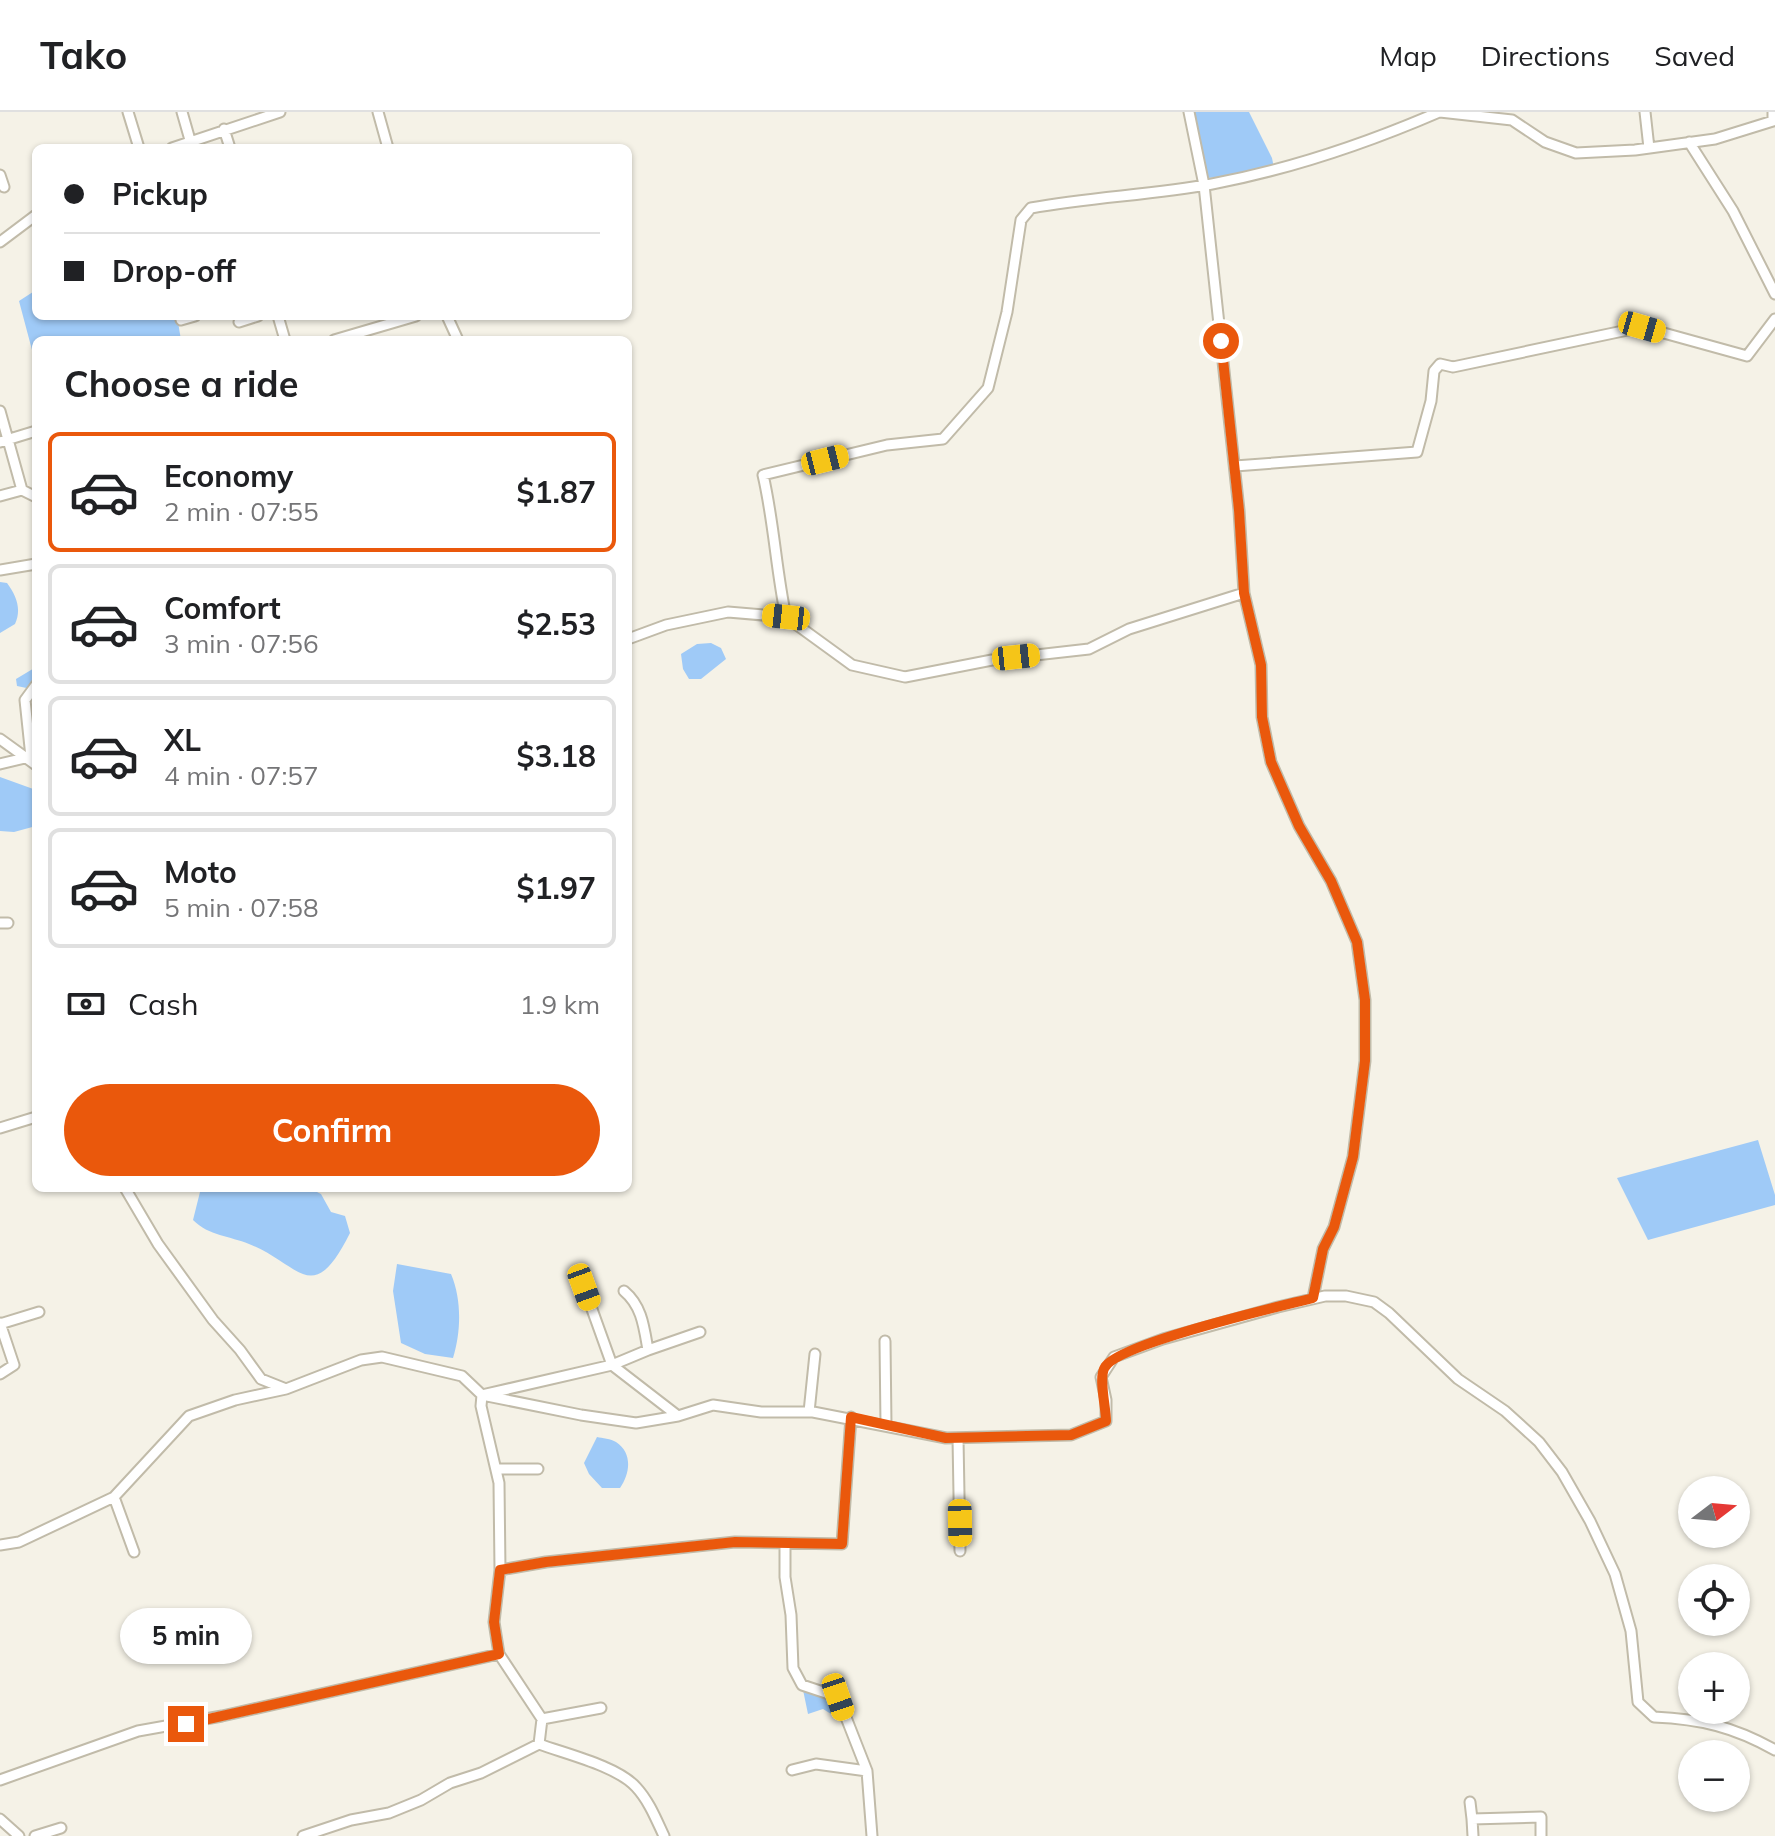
<!DOCTYPE html>
<html lang="en">
<head>
<meta charset="utf-8">
<style>
	:root { --surface:#fff; --page:#f2f2f2; --text:#202124; --muted:#757577; --line:#e0e0e0; --accent:#ea580c }
	body { margin:0; font-family:Mulish,sans-serif; background:var(--page); color:var(--text); height:100vh; display:flex; flex-direction:column; font-size:30px; white-space:nowrap }
	* { box-sizing:border-box; margin:0 }
	p { font-size:26px; color:var(--muted) }
	.icon { flex:none; width:44px; height:44px; fill:none; stroke:currentColor; stroke-width:2; stroke-linecap:round; stroke-linejoin:round }
	.map { position:relative; flex:1; overflow:hidden }
	.drawer { position:absolute; left:32px; top:224px; width:600px; height:856px; display:flex; flex-direction:column; background:var(--surface); border-radius:12px; box-shadow:0 2px 6px #0004 }
	.drawer>* { flex:none }
	.top-card { position:absolute; left:32px; top:32px; width:600px; height:176px; border-radius:12px; box-shadow:0 2px 6px #0004; display:grid; align-content:center; height:176px; padding:0 32px; background:var(--surface) }
	.needle { width:52px; rotate:74deg }
	.buttons { position:absolute; left:1678px; top:1364px; display:grid; gap:16px }
	.buttons a { display:grid; place-items:center; width:72px; height:72px; border-radius:50%; background:var(--surface); box-shadow:0 2px 6px #0004; font-size:40px }
	.end { position:absolute; width:36px; height:36px; margin:-18px; border:10px solid #ea580c; background:#fff; box-shadow:0 0 0 4px #fff }
	.from { border-radius:50% }
	.bubble { position:absolute; height:56px; border-radius:28px; background:var(--surface); box-shadow:0 2px 6px #0004; font-size:26px; font-weight:700; line-height:56px; text-align:center }
	.car { position:absolute; width:24px; height:48px; margin:-24px -12px; border-radius:10px; box-shadow:0 0 6px 2px #0007; background:linear-gradient(#f5c518 24%,#345 0 40%,#f5c518 0 76%,#345 0 86%,#f5c518 0) }
	.top-card b { display:flex; align-items:center; gap:28px; height:76px; font-size:30px }
	.top-card b+b { border-top:2px solid var(--line) }
	.top-card i { width:20px; height:20px; background:var(--text) }
	ul { padding:0; list-style:none }
	li { display:flex; align-items:center; gap:24px; height:120px; margin:0 16px 12px; padding:0 16px; border:4px solid var(--line); border-radius:12px }
	li div { flex:1 }
	li b { display:block; font-size:30px }
	li em { font-style:normal; font-weight:700 }
	li.on { border-color:var(--accent) }
	li>.icon { width:72px; height:72px; stroke-width:1.5 }
	h2 { padding:0 32px; font-size:36px; line-height:96px }
	.pay { display:flex; align-items:center; gap:20px; height:88px; padding:0 32px; font-size:30px }
	.pay p { margin-inline-start:auto }
	.button { display:flex; gap:16px; margin-top:auto; padding:16px 32px }
	.button a { flex:1; height:92px; border-radius:48px; background:var(--accent); color:#fff; font-size:32px; font-weight:700; line-height:92px; text-align:center }
	header { display:flex; align-items:center; gap:48px; box-sizing:border-box; height:112px; padding:0 40px; background:var(--surface); border-bottom:2px solid var(--line) }
	header strong { font-size:38px }
	nav { display:flex; gap:44px; margin-inline-start:auto; font-size:28px }
	.map>svg:first-child { display:block }
	.water { fill:#9fcaf7 }
	.lines { fill:none; stroke-linecap:round; stroke-linejoin:round }
	.street-casing { stroke:#c1bba9; stroke-width:13 }
	.street { stroke:#fff; stroke-width:9 }
	.route { stroke:#ea580c; stroke-width:10 }
</style>
</head>
<body>
<header>
<strong>Tako</strong>
<nav><a>Map</a><a>Directions</a><a>Saved</a></nav>
</header>
<div class="map">
<svg width="1775" height="1724" viewBox="0 0 1775 1724">
	<rect width="100%" height="100%" fill="#f5f2e7"/>
	<path class="water" d="M1192,0H1249L1272,46L1274,56L1225,65L1206,66Z
		M36,178V204H177L181,228H36V253L19,189Z
		M0,470L7,471C16,483 22,497 15,512L0,521Z
		M711,531L721,536L726,547L701,567H689L683,557L681,542L697,532Z
		M36,555V578L17,574L16,567Z
		M0,665L36,678V714L14,720L0,719Z
		M1758,1028L1775,1083V1093L1648,1128L1617,1066Z
		M201,1076H309L321,1082L331,1100L345,1104L350,1121C312,1197 300,1152 249,1132C230,1124 209,1124 193,1108Z
		M397,1152L451,1162C462,1188 461,1220 453,1246L425,1242L401,1231L393,1179Z
		M597,1325C602,1326 611,1327 616,1330C633,1341 630,1362 620,1376H602L589,1362L584,1351Z
		M811,1571L824,1576L846,1595L836,1605L823,1597L808,1602L802,1573Z"/>
	<g class="lines">
		<g class="street-casing">
			<path id="street" d="M128,0L139,36
				M182,0L190,28
				M378,0L388,36
				M1189,0L1204,73L1239,398L1244,481
				M1440,0L1512,8L1545,30L1576,41L1635,38L1715,27L1773,9V0
				M1645,0L1649,36
				M224,17L230,36
				M1689,30L1733,99L1775,182
				M172,36L280,0
				M0,63L4,75
				M0,130L36,103
				M278,204L285,228
				M447,204L458,228
				M181,208L195,204
				M239,210L258,204
				M334,228L416,204
				M0,299L22,378L36,385
				M0,330L36,319
				M1235,354L1417,340L1431,289L1434,259L1440,252L1453,255L1642,215L1747,244L1775,207
				M0,384L22,378
				M0,458L36,452
				M786,505L852,553L905,565L992,548L1089,537L1129,517L1244,481L1261,553L1262,605L1271,650L1299,714L1331,769L1357,830L1365,888V949L1353,1045L1334,1115L1323,1137L1313,1186
				M628,527L666,513L728,500L786,505C776,458 774,410 763,363L887,333L943,327L988,276L1007,200L1021,108L1031,96C1091,85 1152,83 1212,72C1291,57 1365,32 1439,0
				M0,627L36,653
				M31,645L25,588L36,573
				M0,652L29,645
				M0,811H8
				M0,1016L36,1005
				M125,1076L158,1132L213,1208L240,1238L261,1267L286,1277L361,1248L382,1245L462,1264L482,1283L612,1253L648,1238L700,1220
				M584,1175L612,1253L678,1304
				M624,1179C642,1194 644,1215 648,1238
				M0,1211L14,1253L0,1262
				M0,1212L39,1200
				M885,1229L886,1313
				M809,1300L815,1242
				M958,1326L960,1439
				M496,1357H538
				M114,1385L134,1440
				M785,1431V1465L791,1503L793,1556L802,1573L838,1585L867,1659L872,1724
				M0,1433L19,1430L114,1385L189,1304L235,1288L286,1277
				M500,1458L546,1450L735,1430L842,1432L851,1305
				M601,1596L542,1607L499,1542L494,1510L500,1458L499,1371L481,1294L482,1283L581,1303L636,1311L678,1304L713,1293L761,1300H813L946,1326L1071,1323L1106,1309V1288L1101,1265L1114,1245L1163,1227L1278,1195L1325,1184H1346L1374,1190L1389,1201L1458,1267L1505,1299L1539,1330L1562,1360L1590,1409L1615,1462L1631,1519L1638,1590L1654,1605C1701,1607 1734,1615 1775,1638
				M539,1632L542,1607
				M792,1658L816,1652L867,1659
				M0,1668L138,1619L222,1604L499,1542
				M1470,1690L1472,1707
				M0,1707L19,1724
				M35,1724L61,1716
				M303,1724L351,1708L389,1701L421,1688L450,1671L481,1661L539,1632C566,1642 617,1654 636,1675C649,1689 656,1707 664,1724
				M1473,1724L1472,1707L1541,1705V1724"/>
		</g>
		<use href="#street" class="street"/>
	</g>
	<g class="lines">
		<path class="route" d="M186,1612L499,1542L494,1510L500,1458L546,1450L735,1430L842,1432L851,1305L946,1326L1071,1323L1106,1309C1106,1295 1098,1265 1105,1255C1120,1231 1278,1195 1313,1186L1323,1137L1334,1115L1353,1045L1365,949V888L1357,830L1331,769L1299,714L1271,650L1262,605L1261,553L1244,481L1239,398L1221,229"/>
	</g>
</svg>
<div class="buttons">
<a><svg class="needle" viewBox="-14 -14 28 28"><path d="M0-13l5 13h-10z" fill="#e53935"/><path d="M0 13l5-13h-10z" fill="#757577"/></svg></a>
<a><svg class="icon" aria-label="locate" viewBox="0 0 24 24"><circle cx="12" cy="12" r="6"/><path d="M12 2v4M12 18v4M2 12h4M18 12h4"/></svg></a>
<a>+</a>
<a>−</a>
</div>
<i class="end from" style="left:1221px;top:229px"></i>
<i class="end" style="left:186px;top:1612px"></i>
<div class="bubble" style="left:120px;top:1496px;width:132px">5 min</div>
<i class="car" style="left:1642px;top:215px;rotate:106deg"></i>
<i class="car" style="left:825px;top:348px;rotate:76deg"></i>
<i class="car" style="left:786px;top:505px;rotate:276deg"></i>
<i class="car" style="left:1016px;top:545px;rotate:84deg"></i>
<i class="car" style="left:584px;top:1175px;rotate:160deg"></i>
<i class="car" style="left:960px;top:1411px;rotate:179deg"></i>
<i class="car" style="left:838px;top:1585px;rotate:161deg"></i>
<div class="top-card">
<b><i class="from"></i>Pickup</b>
<b><i></i>Drop-off</b>
</div>
<section class="drawer">
<h2>Choose a ride</h2>
<ul>
<li class="on"><svg class="icon" aria-label="car" viewBox="0 0 24 24"><path d="M5 17H2v-5l4-1 3-4h7l3 4 3 1v5h-3M9 17h6M6 11h13"/><circle cx="7" cy="17" r="2"/><circle cx="17" cy="17" r="2"/></svg><div><b>Economy</b><p>2 min · 07:55</p></div><em>$1.87</em></li>
<li><svg class="icon" aria-label="car" viewBox="0 0 24 24"><path d="M5 17H2v-5l4-1 3-4h7l3 4 3 1v5h-3M9 17h6M6 11h13"/><circle cx="7" cy="17" r="2"/><circle cx="17" cy="17" r="2"/></svg><div><b>Comfort</b><p>3 min · 07:56</p></div><em>$2.53</em></li>
<li><svg class="icon" aria-label="car" viewBox="0 0 24 24"><path d="M5 17H2v-5l4-1 3-4h7l3 4 3 1v5h-3M9 17h6M6 11h13"/><circle cx="7" cy="17" r="2"/><circle cx="17" cy="17" r="2"/></svg><div><b>XL</b><p>4 min · 07:57</p></div><em>$3.18</em></li>
<li><svg class="icon" aria-label="car" viewBox="0 0 24 24"><path d="M5 17H2v-5l4-1 3-4h7l3 4 3 1v5h-3M9 17h6M6 11h13"/><circle cx="7" cy="17" r="2"/><circle cx="17" cy="17" r="2"/></svg><div><b>Moto</b><p>5 min · 07:58</p></div><em>$1.97</em></li>
</ul>
<div class="pay"><svg class="icon" aria-label="cash" viewBox="0 0 24 24"><path d="M3 7h18v10H3z"/><circle cx="12" cy="12" r="2"/></svg>Cash<p>1.9 km</p></div>
<div class="button"><a>Confirm</a></div>
</section>
</div>
</body>
</html>
